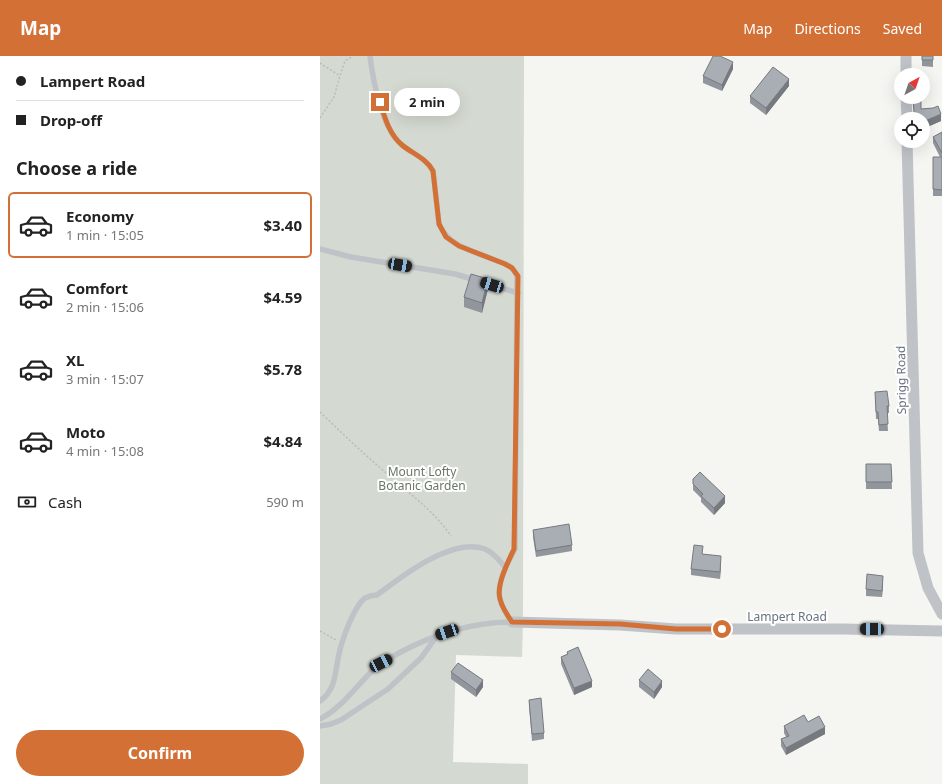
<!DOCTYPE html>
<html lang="en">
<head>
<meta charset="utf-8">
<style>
	:root { --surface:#fff; --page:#f6f6f6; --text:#222; --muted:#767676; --line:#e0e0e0; --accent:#d37035 }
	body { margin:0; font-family:"Noto Sans",sans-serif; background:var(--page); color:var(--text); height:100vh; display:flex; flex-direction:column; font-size:15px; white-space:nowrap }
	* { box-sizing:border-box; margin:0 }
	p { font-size:13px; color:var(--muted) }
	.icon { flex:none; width:22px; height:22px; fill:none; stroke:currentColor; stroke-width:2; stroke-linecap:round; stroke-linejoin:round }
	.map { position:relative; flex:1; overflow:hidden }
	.details { display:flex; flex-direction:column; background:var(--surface); width:320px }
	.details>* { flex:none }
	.guide { display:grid; align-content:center; height:88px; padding:0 16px; background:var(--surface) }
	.needle { width:26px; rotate:40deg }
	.buttons { position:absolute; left:574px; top:12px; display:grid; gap:8px }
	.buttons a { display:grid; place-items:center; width:36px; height:36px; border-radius:50%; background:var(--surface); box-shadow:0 4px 16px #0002; font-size:20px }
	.end { position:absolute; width:18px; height:18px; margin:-9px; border:5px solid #d37035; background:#fff; box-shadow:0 0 0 2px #fff }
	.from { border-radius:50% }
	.bubble { position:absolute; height:28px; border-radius:14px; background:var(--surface); box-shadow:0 4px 16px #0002; font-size:13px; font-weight:700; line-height:28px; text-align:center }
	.car { position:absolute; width:12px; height:24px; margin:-12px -6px; border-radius:5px; box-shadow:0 0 3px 1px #0007; background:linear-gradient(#222 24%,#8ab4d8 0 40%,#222 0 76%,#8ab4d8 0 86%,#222 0) }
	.guide b { display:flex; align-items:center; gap:14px; height:38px; font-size:15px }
	.guide b+b { border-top:1px solid var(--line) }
	.guide i { width:10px; height:10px; background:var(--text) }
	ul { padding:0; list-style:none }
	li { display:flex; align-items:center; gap:12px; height:66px; margin:0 8px 6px; padding:0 8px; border:2px solid transparent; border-radius:6px }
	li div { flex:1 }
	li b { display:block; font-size:15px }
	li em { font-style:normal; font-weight:700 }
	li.selected { border-color:var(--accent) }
	li>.icon { width:36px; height:36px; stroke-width:1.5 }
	h2 { padding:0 16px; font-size:18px; line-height:48px }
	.pay { display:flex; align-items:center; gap:10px; height:44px; padding:0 16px; font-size:15px }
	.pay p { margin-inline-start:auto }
	.primary-button { display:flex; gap:8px; margin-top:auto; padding:8px 16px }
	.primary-button a { flex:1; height:46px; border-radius:24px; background:var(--accent); color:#fff; font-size:16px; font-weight:700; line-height:46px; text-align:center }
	header { display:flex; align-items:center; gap:24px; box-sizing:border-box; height:56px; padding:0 20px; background:var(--accent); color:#fff }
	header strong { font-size:19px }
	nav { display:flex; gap:22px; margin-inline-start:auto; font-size:14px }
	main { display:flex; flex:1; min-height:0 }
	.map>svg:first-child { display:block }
	.green { fill:#d4dad2 }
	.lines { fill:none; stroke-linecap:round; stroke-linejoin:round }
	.path { stroke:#b9bbbe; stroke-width:1.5; stroke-dasharray:2 2; stroke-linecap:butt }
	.service { stroke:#bfc2c6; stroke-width:5.5 }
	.minor { stroke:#bfc2c6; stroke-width:11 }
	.wall { fill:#91969c }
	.shaded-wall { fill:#767a7f }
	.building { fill:#a9aeb5; stroke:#767a7f }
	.route { stroke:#d37035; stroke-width:5 }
	.labels { text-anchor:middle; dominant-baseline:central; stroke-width:4; stroke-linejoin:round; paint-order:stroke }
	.street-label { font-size:12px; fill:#677281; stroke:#fff }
	.park-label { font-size:12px; fill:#677965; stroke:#fff }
</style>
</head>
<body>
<header>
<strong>Map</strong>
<nav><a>Map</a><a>Directions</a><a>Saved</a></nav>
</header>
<main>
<section class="details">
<div class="guide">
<b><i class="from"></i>Lampert Road</b>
<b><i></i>Drop-off</b>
</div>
<h2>Choose a ride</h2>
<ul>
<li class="selected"><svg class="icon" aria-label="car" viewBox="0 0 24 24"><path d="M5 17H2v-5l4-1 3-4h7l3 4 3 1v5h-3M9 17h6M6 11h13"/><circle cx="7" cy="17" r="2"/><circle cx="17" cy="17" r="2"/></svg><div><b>Economy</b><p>1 min · 15:05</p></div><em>$3.40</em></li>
<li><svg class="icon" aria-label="car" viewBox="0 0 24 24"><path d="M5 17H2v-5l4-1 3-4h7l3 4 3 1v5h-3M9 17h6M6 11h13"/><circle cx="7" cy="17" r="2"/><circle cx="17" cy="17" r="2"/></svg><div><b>Comfort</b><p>2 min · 15:06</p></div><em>$4.59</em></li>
<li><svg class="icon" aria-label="car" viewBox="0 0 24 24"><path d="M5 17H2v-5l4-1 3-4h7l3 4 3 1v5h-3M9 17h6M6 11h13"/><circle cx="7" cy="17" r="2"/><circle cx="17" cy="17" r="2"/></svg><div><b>XL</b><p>3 min · 15:07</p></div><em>$5.78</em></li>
<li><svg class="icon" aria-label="car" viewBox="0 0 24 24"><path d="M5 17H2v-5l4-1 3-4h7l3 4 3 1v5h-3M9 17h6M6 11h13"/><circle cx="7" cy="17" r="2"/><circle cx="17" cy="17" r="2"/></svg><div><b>Moto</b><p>4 min · 15:08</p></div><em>$4.84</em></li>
</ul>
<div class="pay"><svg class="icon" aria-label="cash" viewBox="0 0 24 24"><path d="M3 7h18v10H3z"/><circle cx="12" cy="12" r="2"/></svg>Cash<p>590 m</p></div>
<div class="primary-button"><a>Confirm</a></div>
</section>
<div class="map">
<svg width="622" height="728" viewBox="0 0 622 728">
	<rect width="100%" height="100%" fill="#f5f5f2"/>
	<path class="green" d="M0,0H204L203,566L202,601L136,599L133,706L208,708V728H0Z"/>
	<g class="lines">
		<path class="path" d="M0,7L20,20
			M0,62L14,41L20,20L25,5L33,0
			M0,356C25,380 50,404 77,426C96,443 116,458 131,480
			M0,575L16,584"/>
		<path class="service" d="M50,0C53,25 62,73 82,89C93,98 106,102 113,115L119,168C129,191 154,195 175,204C181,206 188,208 192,212C194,214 196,218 197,220L195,493C188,506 176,528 180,543C182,551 187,559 192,566
			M0,193L31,201L135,218L198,237
			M0,645C16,634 15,616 19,598C22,584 34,550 45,542C49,540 53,539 57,539C82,520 132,481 165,493C174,497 179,504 185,511
			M0,663C22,652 37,629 54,613C60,606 69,603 77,598C112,579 151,566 192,566
			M0,670L11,668L21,664L68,633L101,602L116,581"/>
		<path class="minor" d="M586,19V0
			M586,41L587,63
			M587,85L598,497L608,532L622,558
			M192,566L300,569L356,573H523L622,575"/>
	</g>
	<path class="wall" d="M602,0H613V11L602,10Z
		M413,13L402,35L383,27V20Z
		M469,30L446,59L430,47V40Z
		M601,53L621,65L605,72V74H603V63Z
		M622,76V140H613V133L620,101L613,87V81Z
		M168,233L162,257L144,251V241Z
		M555,336L569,350V357H567L568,375H559L558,363H556Z
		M546,408H571L572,433H546Z
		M373,423L405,447L394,459L381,446V442L373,434Z
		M213,474L252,489V495L216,501L213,481Z
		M383,498L401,507L400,523L371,519V513Z
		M563,527L562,541L546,540V533Z
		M247,596L272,631L254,639L241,608V601L247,599Z
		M131,616L163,631L156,641L131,623Z
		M319,624L342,631L334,643L319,631Z
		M209,644L224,677V683L212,685L209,650Z
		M488,666L505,678L466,699L461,690V683L466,681L464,677V670Z"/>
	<path class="shaded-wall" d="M413,6V13L402,35V29Z
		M469,23V30L446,59V52Z
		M621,58V65L605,72V65Z
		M168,223V233L162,257V247Z
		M405,440V447L394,459V452Z
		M401,500V507L400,523V516Z
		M563,520V527L562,541V535Z
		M163,624V631L156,641V634Z
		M272,625V631L254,639V632Z
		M342,625V631L334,643V636Z
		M505,671V678L466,699V692Z"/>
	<path class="building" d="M393,0H400L413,6L402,29L383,20Z
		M602,0H613V4H602Z
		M453,11L469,23L446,52L430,40Z
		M593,44H601V53L613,52L618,50L621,58L605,65V67H603V63H589L593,60L594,56Z
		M622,76V97L613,81Z
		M613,101H622V134L613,133Z
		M151,218L168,223L162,247L144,241Z
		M567,335L569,350H567L568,368L559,369L558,356H556L555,336Z
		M546,408H571L572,426H546Z
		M380,416L405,440L394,452L381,440L383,438L373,428V423Z
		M249,468L252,489L216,495L213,474Z
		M374,489L383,490L382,498L401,500L400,516L371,513Z
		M547,518L563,520L562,535L546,533Z
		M258,591L272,625L254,632L241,601L248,598L247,596Z
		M138,607L163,624L156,634L131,616Z
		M328,613L342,625L334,636L319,624Z
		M221,642L224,677L212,678L209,644Z
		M484,659L488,666L499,660L505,671L466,692L461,683L469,680L464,670Z"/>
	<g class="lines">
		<path class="route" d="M60,46C65,62 69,78 82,89C93,98 106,102 113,115L119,168L126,181L139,190L185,208L192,212L198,220L194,493C188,506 176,529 180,543C182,551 187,559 192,566L300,568L356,573H402"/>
	</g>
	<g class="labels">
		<g class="street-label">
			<text transform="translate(581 324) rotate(-91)">Sprigg Road</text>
			<text x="467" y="560">Lampert Road</text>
		</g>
		<g class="park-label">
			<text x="102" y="415">Mount Lofty<tspan x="102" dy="14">Botanic Garden</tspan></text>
		</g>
	</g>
</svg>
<div class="buttons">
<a><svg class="needle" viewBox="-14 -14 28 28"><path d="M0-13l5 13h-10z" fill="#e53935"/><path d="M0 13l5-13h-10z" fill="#767676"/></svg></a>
<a><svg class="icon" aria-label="locate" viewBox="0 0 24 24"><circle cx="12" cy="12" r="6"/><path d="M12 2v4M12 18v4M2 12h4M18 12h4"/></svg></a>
</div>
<i class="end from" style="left:402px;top:573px"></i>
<i class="end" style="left:60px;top:46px"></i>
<div class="bubble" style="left:74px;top:32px;width:66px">2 min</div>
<i class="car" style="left:80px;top:209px;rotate:100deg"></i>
<i class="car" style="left:172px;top:229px;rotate:287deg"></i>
<i class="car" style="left:552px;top:573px;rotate:271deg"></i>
<i class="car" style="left:127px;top:576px;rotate:251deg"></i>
<i class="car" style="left:61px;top:607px;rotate:63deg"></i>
</div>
</main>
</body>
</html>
